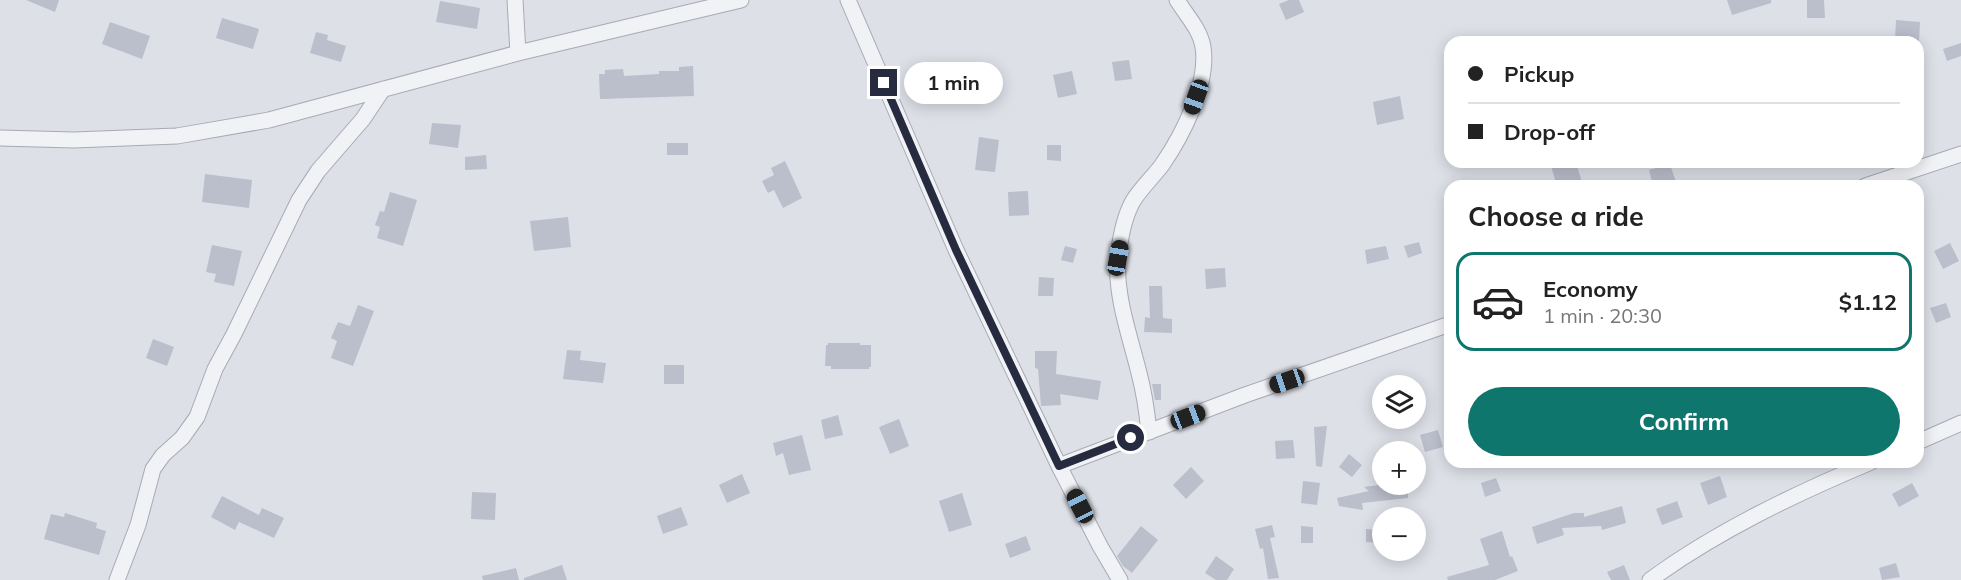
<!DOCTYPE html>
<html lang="en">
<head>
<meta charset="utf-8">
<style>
	:root { --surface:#fff; --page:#f2f2f2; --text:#222; --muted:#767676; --line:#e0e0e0; --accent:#0f766e }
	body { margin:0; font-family:Mulish,sans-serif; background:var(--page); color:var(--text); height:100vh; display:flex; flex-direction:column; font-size:22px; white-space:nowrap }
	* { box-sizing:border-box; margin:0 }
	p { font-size:20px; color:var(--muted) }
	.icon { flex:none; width:33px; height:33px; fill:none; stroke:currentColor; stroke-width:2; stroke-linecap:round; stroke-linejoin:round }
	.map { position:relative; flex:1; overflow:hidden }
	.panel { position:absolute; left:1444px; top:180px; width:480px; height:288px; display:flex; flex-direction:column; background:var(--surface); border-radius:18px; box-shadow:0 3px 15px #0003 }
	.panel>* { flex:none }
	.hud { position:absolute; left:1444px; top:36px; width:480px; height:132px; border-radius:18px; box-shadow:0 3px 15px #0003; display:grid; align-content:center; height:132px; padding:0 24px; background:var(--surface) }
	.controls { position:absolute; left:1372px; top:375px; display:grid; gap:12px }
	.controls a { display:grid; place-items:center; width:54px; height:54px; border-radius:50%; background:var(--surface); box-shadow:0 3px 15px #0003; font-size:30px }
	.end { position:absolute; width:27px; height:27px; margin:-14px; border:8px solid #262b40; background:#fff; box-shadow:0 0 0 3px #fff }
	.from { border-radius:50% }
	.bubble { position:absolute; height:42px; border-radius:21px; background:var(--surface); box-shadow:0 3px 15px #0003; font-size:20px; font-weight:700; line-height:42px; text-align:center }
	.car { position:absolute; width:18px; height:36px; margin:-18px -9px; border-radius:8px; box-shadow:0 0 4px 2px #0007; background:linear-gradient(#222 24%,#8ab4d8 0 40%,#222 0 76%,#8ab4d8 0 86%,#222 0) }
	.hud b { display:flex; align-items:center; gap:21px; height:57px; font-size:22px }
	.hud b+b { border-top:2px solid var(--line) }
	.hud i { width:15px; height:15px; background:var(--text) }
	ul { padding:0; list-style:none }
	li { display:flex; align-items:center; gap:18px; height:99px; margin:0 12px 9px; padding:0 12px; border:3px solid transparent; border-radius:18px }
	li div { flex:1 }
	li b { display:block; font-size:22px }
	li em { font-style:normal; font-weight:700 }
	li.on { border-color:var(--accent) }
	li>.icon { width:54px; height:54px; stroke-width:1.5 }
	h2 { padding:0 24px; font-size:27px; line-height:72px }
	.button { display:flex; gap:12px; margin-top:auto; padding:12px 24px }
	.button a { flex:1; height:69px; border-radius:36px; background:var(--accent); color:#fff; font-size:24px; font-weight:700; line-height:69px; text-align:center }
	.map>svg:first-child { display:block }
	.building { fill:#bbbecb }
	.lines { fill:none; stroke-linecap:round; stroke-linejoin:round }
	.minor-casing { stroke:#a7aab6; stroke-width:17 }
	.minor { stroke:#f1f2f6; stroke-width:15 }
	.route { stroke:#262b40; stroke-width:8 }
</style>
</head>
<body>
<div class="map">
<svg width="1961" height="580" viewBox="0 0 1961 580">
	<rect width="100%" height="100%" fill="#dee0e8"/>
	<path class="building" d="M26,0H59L55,12Z
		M1289,0H1299L1304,12L1286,20L1279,4Z
		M1727,0H1771V3L1732,15Z
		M1807,0H1824L1825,18H1807Z
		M440,1L480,8L477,29L436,22Z
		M222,18L259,29L253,49L216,38Z
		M1896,20L1920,22L1919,42L1895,41Z
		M110,22L150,36L142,59L102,44Z
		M316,32L328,35L327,40L346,46L341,62L310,53Z
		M1961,43V56L1947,61L1943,49Z
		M1129,60L1132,79L1115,81L1112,62Z
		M693,66L694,96L600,99L599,74H605V70L623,69L624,76L659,74V71H679V67Z
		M1072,71L1077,94L1058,98L1053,75Z
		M1400,96L1404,119L1377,125L1373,102Z
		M432,123L461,125L458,148L429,144Z
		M979,137L999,140L995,172L975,170Z
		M667,143H688V155H667Z
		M1047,145H1061V161L1047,160Z
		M486,155L487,169L465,170V157Z
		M785,161L802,198L783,208L774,190L768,193L762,181L774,175L771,168Z
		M1565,162H1576L1583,186H1557L1551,166Z
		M1670,164L1676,182L1653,186L1649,170Z
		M205,174L252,180L249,208L202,202Z
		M1028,191L1029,215L1009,216L1008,192Z
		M390,192L417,200L403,246L377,238L380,227L375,225L380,211L384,212Z
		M568,217L571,247L534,251L530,221Z
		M1419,242L1422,253L1408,258L1404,246Z
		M1950,243L1959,261L1943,269L1934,251Z
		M212,245L242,251L234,286L214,282L216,274L206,272Z
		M1065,246L1077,249L1073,263L1061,260Z
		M1386,246L1389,259L1367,264L1365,250Z
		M1225,268L1226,287L1206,289L1205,269Z
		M1039,277L1054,278L1053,296H1038Z
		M1149,286H1162L1163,318L1172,319V333L1144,332L1145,317L1150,318Z
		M1946,303L1951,317L1936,323L1930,308Z
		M358,305L374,311L353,366L331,358L337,341L331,338L338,322L350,326Z
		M153,339L174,347L167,366L146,358Z
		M828,343H860V345H871V367H869V369H831V366H825L826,345H828Z
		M567,350L581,351L580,360L606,363L603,383L563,379Z
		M1035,351H1057L1056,374L1101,381L1098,400L1060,394L1061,405L1041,406L1038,369L1035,368Z
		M664,365H684V384H664Z
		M1152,384H1161V400H1155Z
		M838,415L843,435L825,439L821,420Z
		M899,419L909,446L890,454L879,427Z
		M1327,426L1322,467L1316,466L1314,427Z
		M1438,430L1443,447L1425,452L1420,435Z
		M802,435L811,470L789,475L783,453L776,456L773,443Z
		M1293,440L1295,458L1276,459L1275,441Z
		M1349,454L1362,465L1352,477L1339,467Z
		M1191,467L1204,481L1186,499L1173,485Z
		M742,474L750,493L727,503L719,485Z
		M1720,476L1727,497L1708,505L1700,483Z
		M1496,478L1501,491L1485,497L1481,483Z
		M1303,481L1320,483L1317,505L1301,503Z
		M1912,483L1919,496L1899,507L1892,494Z
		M1387,484H1392L1393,492L1408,493V498L1362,503L1363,510L1339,506L1337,498L1369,491L1364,487Z
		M472,492L496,493L495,520L471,519Z
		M962,493L972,525L949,532L939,501Z
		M222,496L259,515L262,508L284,518L274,538L239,522L235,530L211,517Z
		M1677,501L1683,517L1662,525L1656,509Z
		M1622,506L1626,523L1602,530L1601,526L1562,528L1564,535L1537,544L1532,527L1574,513H1584V517Z
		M681,507L688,525L663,534L657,516Z
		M65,513L97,523L96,528L106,531L99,555L44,539L51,514L64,517Z
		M1272,525L1275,537L1270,538L1279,578L1268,579L1263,548L1260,549L1255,529Z
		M1141,526L1158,540L1132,573L1123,566L1117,556Z
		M1301,526L1313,527V543H1301Z
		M1366,529L1381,530V543L1366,542Z
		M1502,531L1510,557L1512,556L1518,571L1495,580H1448L1447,577L1489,565L1480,539Z
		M1026,536L1031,550L1010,558L1005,544Z
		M1216,556L1234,569L1227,580H1216L1205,573Z
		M1896,563L1900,577L1882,580L1879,568Z
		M562,565L567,580H524V578Z
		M1624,565L1630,580H1611L1607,572Z
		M516,568L519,580H483L482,576Z"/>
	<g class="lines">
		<g class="minor-casing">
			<path id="minor" d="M515,0L518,53
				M848,0L956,250L1059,466L1100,546L1120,580
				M0,138L74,140L177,136L269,120L518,53L741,0
				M1865,186L1961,154
				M1149,432C1147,412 1144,392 1139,373C1130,336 1115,296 1118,258C1120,239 1124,217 1133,201C1141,188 1153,177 1162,165C1182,136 1209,84 1203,47C1200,29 1186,15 1177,0
				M1918,442L1961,423
				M1059,466L1245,395L1450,324
				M117,580L138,525L153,469L163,455L182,438L197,417L215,369L234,334L299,200L318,171L363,119L383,89
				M1650,580C1717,531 1795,494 1871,462"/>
		</g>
		<use href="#minor" class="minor"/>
	</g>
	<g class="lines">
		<path class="route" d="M884,83L956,250L1059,466L1131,438"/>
	</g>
</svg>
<div class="controls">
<a><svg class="icon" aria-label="layers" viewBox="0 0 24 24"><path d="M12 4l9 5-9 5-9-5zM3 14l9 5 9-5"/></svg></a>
<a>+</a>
<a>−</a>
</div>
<i class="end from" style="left:1131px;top:438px"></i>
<i class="end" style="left:884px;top:83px"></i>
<div class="bubble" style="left:904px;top:62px;width:99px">1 min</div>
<i class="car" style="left:1196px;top:97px;rotate:200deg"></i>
<i class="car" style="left:1118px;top:258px;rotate:10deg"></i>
<i class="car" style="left:1287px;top:381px;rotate:251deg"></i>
<i class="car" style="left:1188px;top:417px;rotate:69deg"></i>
<i class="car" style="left:1080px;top:506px;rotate:333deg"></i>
<div class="hud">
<b><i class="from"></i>Pickup</b>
<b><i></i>Drop-off</b>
</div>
<section class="panel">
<h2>Choose a ride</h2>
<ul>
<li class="on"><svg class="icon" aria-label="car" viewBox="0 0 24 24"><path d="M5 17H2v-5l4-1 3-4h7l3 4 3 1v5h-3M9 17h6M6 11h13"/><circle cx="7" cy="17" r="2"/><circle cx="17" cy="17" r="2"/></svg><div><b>Economy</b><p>1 min · 20:30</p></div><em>$1.12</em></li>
</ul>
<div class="button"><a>Confirm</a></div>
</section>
</div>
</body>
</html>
